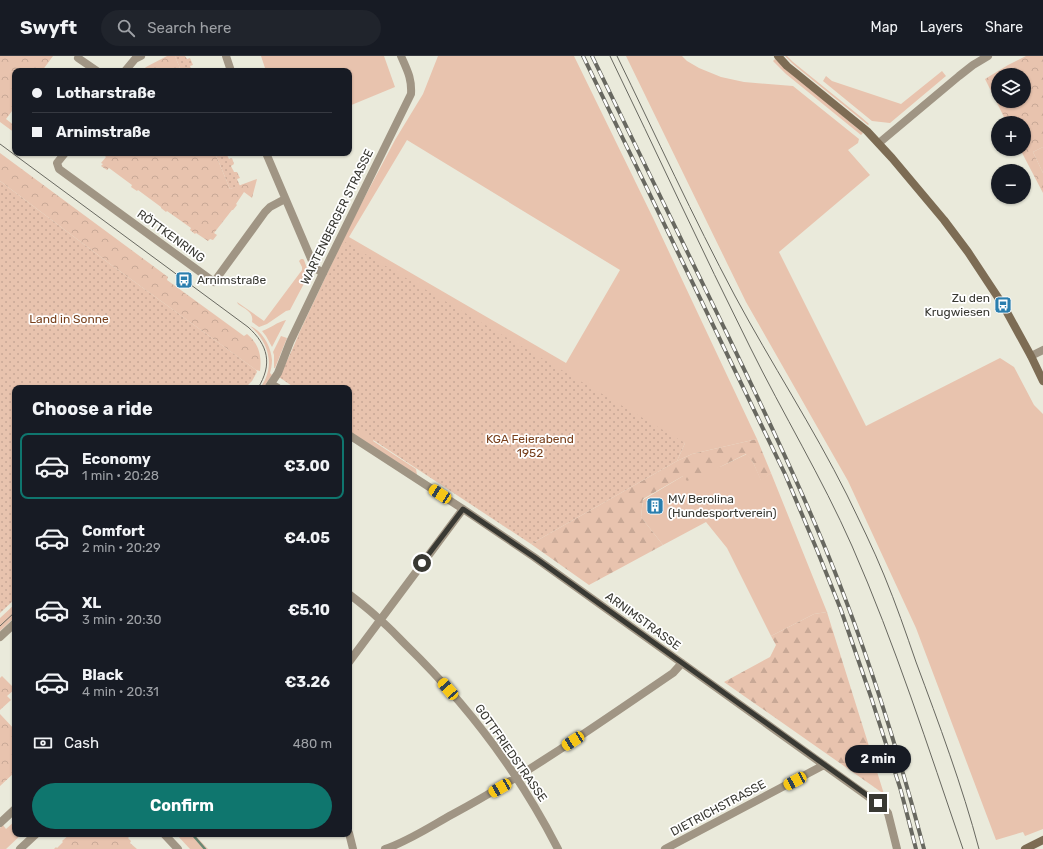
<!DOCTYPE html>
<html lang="en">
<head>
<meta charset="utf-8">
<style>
	:root { --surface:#171b24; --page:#20242c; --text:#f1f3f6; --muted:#9ea1a6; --line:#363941; --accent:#0f766e }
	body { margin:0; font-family:Rubik,sans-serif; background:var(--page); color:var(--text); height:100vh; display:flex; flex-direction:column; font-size:15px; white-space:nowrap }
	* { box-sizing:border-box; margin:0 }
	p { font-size:13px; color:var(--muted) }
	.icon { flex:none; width:22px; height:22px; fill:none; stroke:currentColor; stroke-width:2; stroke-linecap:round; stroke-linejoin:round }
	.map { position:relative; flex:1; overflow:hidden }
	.side { position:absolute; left:12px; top:329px; width:340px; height:452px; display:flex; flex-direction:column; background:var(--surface); border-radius:8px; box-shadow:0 1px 3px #0004 }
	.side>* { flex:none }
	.hud { position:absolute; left:12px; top:12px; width:340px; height:88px; border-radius:8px; box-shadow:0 1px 3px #0004; display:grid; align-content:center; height:88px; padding:0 20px; background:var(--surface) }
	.controls { position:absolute; left:991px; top:12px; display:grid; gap:8px }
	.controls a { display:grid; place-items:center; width:40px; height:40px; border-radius:50%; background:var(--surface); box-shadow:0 1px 3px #0004; font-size:20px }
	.end { position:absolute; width:18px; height:18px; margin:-9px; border:5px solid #393933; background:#fff; box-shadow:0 0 0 2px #fff }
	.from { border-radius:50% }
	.bubble { position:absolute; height:28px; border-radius:14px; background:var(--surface); box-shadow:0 1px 3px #0004; font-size:13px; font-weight:700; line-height:28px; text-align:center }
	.car { position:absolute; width:12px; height:24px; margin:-12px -6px; border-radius:5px; box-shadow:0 0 3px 1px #0007; background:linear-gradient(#f5c518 24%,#345 0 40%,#f5c518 0 76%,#345 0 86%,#f5c518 0) }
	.hud b { display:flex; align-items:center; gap:14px; height:38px; font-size:15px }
	.hud b+b { border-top:1px solid var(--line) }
	.hud i { width:10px; height:10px; background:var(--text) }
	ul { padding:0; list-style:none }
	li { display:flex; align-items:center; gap:12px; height:66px; margin:0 8px 6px; padding:0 12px; border:2px solid transparent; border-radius:8px }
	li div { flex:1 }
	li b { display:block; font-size:15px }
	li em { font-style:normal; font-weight:700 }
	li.on { border-color:var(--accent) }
	li>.icon { width:36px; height:36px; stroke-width:1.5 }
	h2 { padding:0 20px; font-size:18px; line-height:48px }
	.pay { display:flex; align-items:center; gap:10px; height:44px; padding:0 20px; font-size:15px }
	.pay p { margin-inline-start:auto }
	.primary-button { display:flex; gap:8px; margin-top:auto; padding:8px 20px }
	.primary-button a { flex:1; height:46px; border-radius:24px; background:var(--accent); color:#fff; font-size:16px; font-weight:700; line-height:46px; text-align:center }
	header { display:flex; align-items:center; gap:24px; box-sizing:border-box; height:56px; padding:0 20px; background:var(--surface); border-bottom:1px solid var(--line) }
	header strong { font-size:19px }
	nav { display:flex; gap:22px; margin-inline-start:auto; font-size:14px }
	.search { width:280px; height:36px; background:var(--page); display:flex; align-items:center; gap:10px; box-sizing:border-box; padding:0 14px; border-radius:22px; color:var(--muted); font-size:15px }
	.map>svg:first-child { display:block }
	.grass { fill:#e8c3ae; fill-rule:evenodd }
	.forest { fill:url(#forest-firs) }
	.park { fill:url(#park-crowns); fill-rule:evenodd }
	.garden { fill:url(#garden-dots) }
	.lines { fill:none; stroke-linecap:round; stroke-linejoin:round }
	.stream { stroke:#698873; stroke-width:2.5 }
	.minor { stroke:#a09584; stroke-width:8 }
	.tertiary { stroke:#a09584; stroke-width:8 }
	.secondary { stroke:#7d6c54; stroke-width:8 }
	.tram { stroke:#686860; stroke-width:1 }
	.rail-casing { stroke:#686860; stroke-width:4 }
	.rail { stroke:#fff; stroke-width:2.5; stroke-dasharray:8; stroke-linecap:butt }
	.route { stroke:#393933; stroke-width:5 }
	.labels { text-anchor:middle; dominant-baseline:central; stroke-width:3.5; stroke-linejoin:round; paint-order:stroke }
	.street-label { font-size:12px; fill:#393933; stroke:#fff }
	.poi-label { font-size:12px; fill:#393933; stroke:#fff; text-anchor:start }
	.park-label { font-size:12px; fill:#78401c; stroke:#fff }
</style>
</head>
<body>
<header>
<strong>Swyft</strong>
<div class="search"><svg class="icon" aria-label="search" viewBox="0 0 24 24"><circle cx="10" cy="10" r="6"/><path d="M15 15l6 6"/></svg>Search here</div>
<nav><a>Map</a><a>Layers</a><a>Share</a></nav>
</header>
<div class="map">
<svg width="1043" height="793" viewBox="0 0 1043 793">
	<defs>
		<pattern id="forest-firs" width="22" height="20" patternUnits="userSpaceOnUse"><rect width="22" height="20" fill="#e8c3ae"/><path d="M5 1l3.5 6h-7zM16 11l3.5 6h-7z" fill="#c8a896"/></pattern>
		<pattern id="park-crowns" width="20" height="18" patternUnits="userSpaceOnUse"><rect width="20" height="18" fill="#e8c3ae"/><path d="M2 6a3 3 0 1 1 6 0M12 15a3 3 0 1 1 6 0" fill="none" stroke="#c8a896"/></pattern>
		<pattern id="garden-dots" width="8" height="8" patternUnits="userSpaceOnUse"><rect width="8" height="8" fill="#e8c3ae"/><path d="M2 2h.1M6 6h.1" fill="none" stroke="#c8a896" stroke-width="1.8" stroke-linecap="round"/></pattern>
	</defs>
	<rect width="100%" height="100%" fill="#eaeadb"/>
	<path class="grass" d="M261,0H384L395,31L349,50V15H266Z
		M438,0H574L654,164L757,383L692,398L677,405L685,387L283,316L300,275L351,167L395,84L423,38ZM407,84L620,214L566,307L349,181Z
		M626,0H682L687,5L699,12L721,21L744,26L793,30L859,83L858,87L848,94L870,119L779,196L866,370L1000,302L1014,311L1034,349L1043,358V773L1025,780L1023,776L996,784L916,572L848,425L746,246Z
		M785,0H787L793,6L861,61L869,68L868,69L794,9Z
		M775,3L863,77L861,79L786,18L773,5Z
		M942,15L946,20L890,67L872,65L823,25L826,20L832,25L901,48Z
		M1043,91V117L1033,96Z
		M301,203H303L304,204L309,218L290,254L286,255L267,268L259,271L252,266C254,256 245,253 238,248L237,246L264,265L302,214V211L299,205Z
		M286,264L272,291L266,280L262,275C271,272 277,266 286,264Z
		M250,270C263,275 271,291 272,304C272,309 271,313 270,317L272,319L263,332H260C276,311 269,286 250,270Z
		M281,280L287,282L275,312H274V299L273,296Z
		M349,365L375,382L373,385L416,413L417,419L349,375Z
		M747,398L753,406L761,424L771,417L827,556L814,558L771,580L727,492L706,466L663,489L641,461L643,444L683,420L722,410Z
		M15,548V561L0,575V562Z
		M15,765V778H22L6,793H0V772L3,769L6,773Z
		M176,778H194L208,793H190Z"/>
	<path class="forest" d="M757,383L771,417L761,425L753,406L746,398L722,410L687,425L683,420L643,443L641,461L663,489L589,529L531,488L677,405L692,398Z
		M827,556L831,569L884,738L724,626L770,601L776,589L771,580L814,558Z"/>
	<path class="park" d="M0,0H53L42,15H15V51L6,63L15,70V77L0,66Z
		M167,0H175L181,15H142L146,11Z
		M1026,0H1043V91L1033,96L1043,117V137L1020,93H1024V67H1007L985,23L1008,9ZM998,19H1024V45H998Z
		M0,97L168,221L167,224L244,280L247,278C259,288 262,300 260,315L256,314L110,208L0,125Z
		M107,97H215L230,133L257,123L252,142L244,136L236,148L237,149L233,154H232L214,177L217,179L213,184L210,183L208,185L196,177L195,178L190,174L191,172L167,155L166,156L161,152V151L138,134L137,135L131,131L132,129L109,112L107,114L101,110L103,108L101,107L106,101L105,100Z
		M2,620L15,633L7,640L11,644L0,654V622Z
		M0,658L15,674V712L14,713L15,716L0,730Z
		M70,778H127L129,781L128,782L131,785L130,787L137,793H54L56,791L57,792L63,786L62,785Z"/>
	<path class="garden" d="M175,0H185L187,3L190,2L193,9L190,10L192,15H181Z
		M215,97H226L229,103L232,102L234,108L231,110L234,116H237L240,122L237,123L240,130L230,133Z
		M0,125L110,208L252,311L256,314L257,316L252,325L245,332H15V543L0,557Z
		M345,186L685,387L677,405L531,488L349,368V332H295L279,321Z"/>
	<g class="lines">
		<path class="stream" d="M192,778L205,793"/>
		<path class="minor" d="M226,0L231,15
			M78,2L97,15
			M125,15L135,3L141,0
			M65,97L57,107L59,113L214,226L265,156L270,151L285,143
			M266,97L315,212L323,217
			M1031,300L1043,294
			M271,328L278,332
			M349,379L463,453L534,501L884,752L888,757L897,793
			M349,538C359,546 370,554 379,563C389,571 397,580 406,589C467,648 519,717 558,793
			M349,606L463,453
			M0,767L15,753
			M349,777L353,793
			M164,778L178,793
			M20,793L36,778
			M385,793C409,785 431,770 453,758C529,717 601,666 673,617L682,607
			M665,793L824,709"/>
		<path class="tertiary" d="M879,87L959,20L973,9L988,0
			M268,332L278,317L290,286L323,217L411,38C412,22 407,14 401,0
			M0,581L15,567"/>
		<path class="secondary" d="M778,0L787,10L797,18L867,75L892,102L944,164L968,196L1003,249L1031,300L1043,325
			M1025,793L1043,784"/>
		<path class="tram" d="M610,0C657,97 702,195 750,291C783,358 822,422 852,490C895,588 928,691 963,793
			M617,0C656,80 693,161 735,240C771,307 813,371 847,439C860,466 873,492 884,519C896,548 906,577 916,606C939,668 962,729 979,793
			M0,88L248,271C268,289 273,308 258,332
			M0,570L15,556"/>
		<g class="rail-casing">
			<path id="rail" d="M583,0L785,418L817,494L841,554L871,641L901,735L916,793
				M592,0C634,86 675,171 717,257C754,334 791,410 824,489C865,588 897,690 924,793"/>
		</g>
		<use href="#rail" class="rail"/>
	</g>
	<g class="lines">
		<path class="route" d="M422,507L463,453L534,501L878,747"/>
	</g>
	<defs>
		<g id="bus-square" transform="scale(0.9)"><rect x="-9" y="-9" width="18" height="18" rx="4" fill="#2a7eae" stroke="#fff"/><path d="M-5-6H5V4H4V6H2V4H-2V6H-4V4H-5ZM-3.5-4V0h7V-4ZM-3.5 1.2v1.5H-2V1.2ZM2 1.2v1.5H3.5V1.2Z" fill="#fff"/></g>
		<g id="building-square" transform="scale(0.9)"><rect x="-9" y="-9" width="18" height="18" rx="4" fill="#2a7eae" stroke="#fff"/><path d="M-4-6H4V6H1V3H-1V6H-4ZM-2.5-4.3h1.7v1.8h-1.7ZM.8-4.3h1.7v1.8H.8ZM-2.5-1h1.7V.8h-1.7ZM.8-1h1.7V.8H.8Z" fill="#fff"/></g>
	</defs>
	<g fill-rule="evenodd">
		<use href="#bus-square" x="184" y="224"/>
		<use href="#bus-square" x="1003" y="249"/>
		<use href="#building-square" x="655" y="450"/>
	</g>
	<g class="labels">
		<g class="street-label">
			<text transform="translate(337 161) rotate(-64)">WARTENBERGER STRASSE</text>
			<text transform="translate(171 180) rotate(36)">RÖTTKENRING</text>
			<text transform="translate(643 565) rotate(36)">ARNIMSTRASSE</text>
			<text transform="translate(511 697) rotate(55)">GOTTFRIEDSTRASSE</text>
			<text transform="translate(718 752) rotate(-28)">DIETRICHSTRASSE</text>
		</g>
		<g class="poi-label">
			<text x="197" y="224">Arnimstraße</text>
			<text x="990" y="242" text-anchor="end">Zu den<tspan x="990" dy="14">Krugwiesen</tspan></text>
			<text x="668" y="443">MV Berolina<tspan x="668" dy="14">(Hundesportverein)</tspan></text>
		</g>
		<g class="park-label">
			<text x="69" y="263">Land in Sonne</text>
			<text x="530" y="383">KGA Feierabend<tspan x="530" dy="14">1952</tspan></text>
		</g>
	</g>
</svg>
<div class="controls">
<a><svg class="icon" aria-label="layers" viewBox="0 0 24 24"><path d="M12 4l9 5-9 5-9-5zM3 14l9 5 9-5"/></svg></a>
<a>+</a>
<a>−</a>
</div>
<i class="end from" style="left:422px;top:507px"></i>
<i class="end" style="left:878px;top:747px"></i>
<div class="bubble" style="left:845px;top:689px;width:66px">2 min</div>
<i class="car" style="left:440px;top:438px;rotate:303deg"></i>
<i class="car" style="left:448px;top:633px;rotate:319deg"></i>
<i class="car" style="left:573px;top:685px;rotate:237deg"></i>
<i class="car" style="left:795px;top:725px;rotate:242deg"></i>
<i class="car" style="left:500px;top:732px;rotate:240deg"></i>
<div class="hud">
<b><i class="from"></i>Lotharstraße</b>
<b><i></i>Arnimstraße</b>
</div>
<section class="side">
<h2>Choose a ride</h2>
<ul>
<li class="on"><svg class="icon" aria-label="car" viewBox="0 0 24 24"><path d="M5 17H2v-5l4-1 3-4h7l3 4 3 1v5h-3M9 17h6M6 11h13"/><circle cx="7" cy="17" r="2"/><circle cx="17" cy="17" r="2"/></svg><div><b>Economy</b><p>1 min · 20:28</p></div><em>€3.00</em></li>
<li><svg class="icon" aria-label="car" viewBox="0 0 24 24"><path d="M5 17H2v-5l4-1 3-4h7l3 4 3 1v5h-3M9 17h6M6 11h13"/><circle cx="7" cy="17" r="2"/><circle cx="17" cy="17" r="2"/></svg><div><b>Comfort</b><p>2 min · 20:29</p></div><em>€4.05</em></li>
<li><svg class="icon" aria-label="car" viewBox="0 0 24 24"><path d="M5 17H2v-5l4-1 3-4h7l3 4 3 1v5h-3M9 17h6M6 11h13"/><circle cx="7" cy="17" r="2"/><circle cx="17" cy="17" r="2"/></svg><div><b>XL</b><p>3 min · 20:30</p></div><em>€5.10</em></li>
<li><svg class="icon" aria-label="car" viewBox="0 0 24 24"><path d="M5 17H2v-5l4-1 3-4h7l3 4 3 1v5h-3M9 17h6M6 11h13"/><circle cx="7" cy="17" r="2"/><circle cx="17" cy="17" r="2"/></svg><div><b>Black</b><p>4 min · 20:31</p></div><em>€3.26</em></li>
</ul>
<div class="pay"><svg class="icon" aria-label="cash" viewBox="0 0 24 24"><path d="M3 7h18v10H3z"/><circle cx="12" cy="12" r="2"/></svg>Cash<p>480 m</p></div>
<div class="primary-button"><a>Confirm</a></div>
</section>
</div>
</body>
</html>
